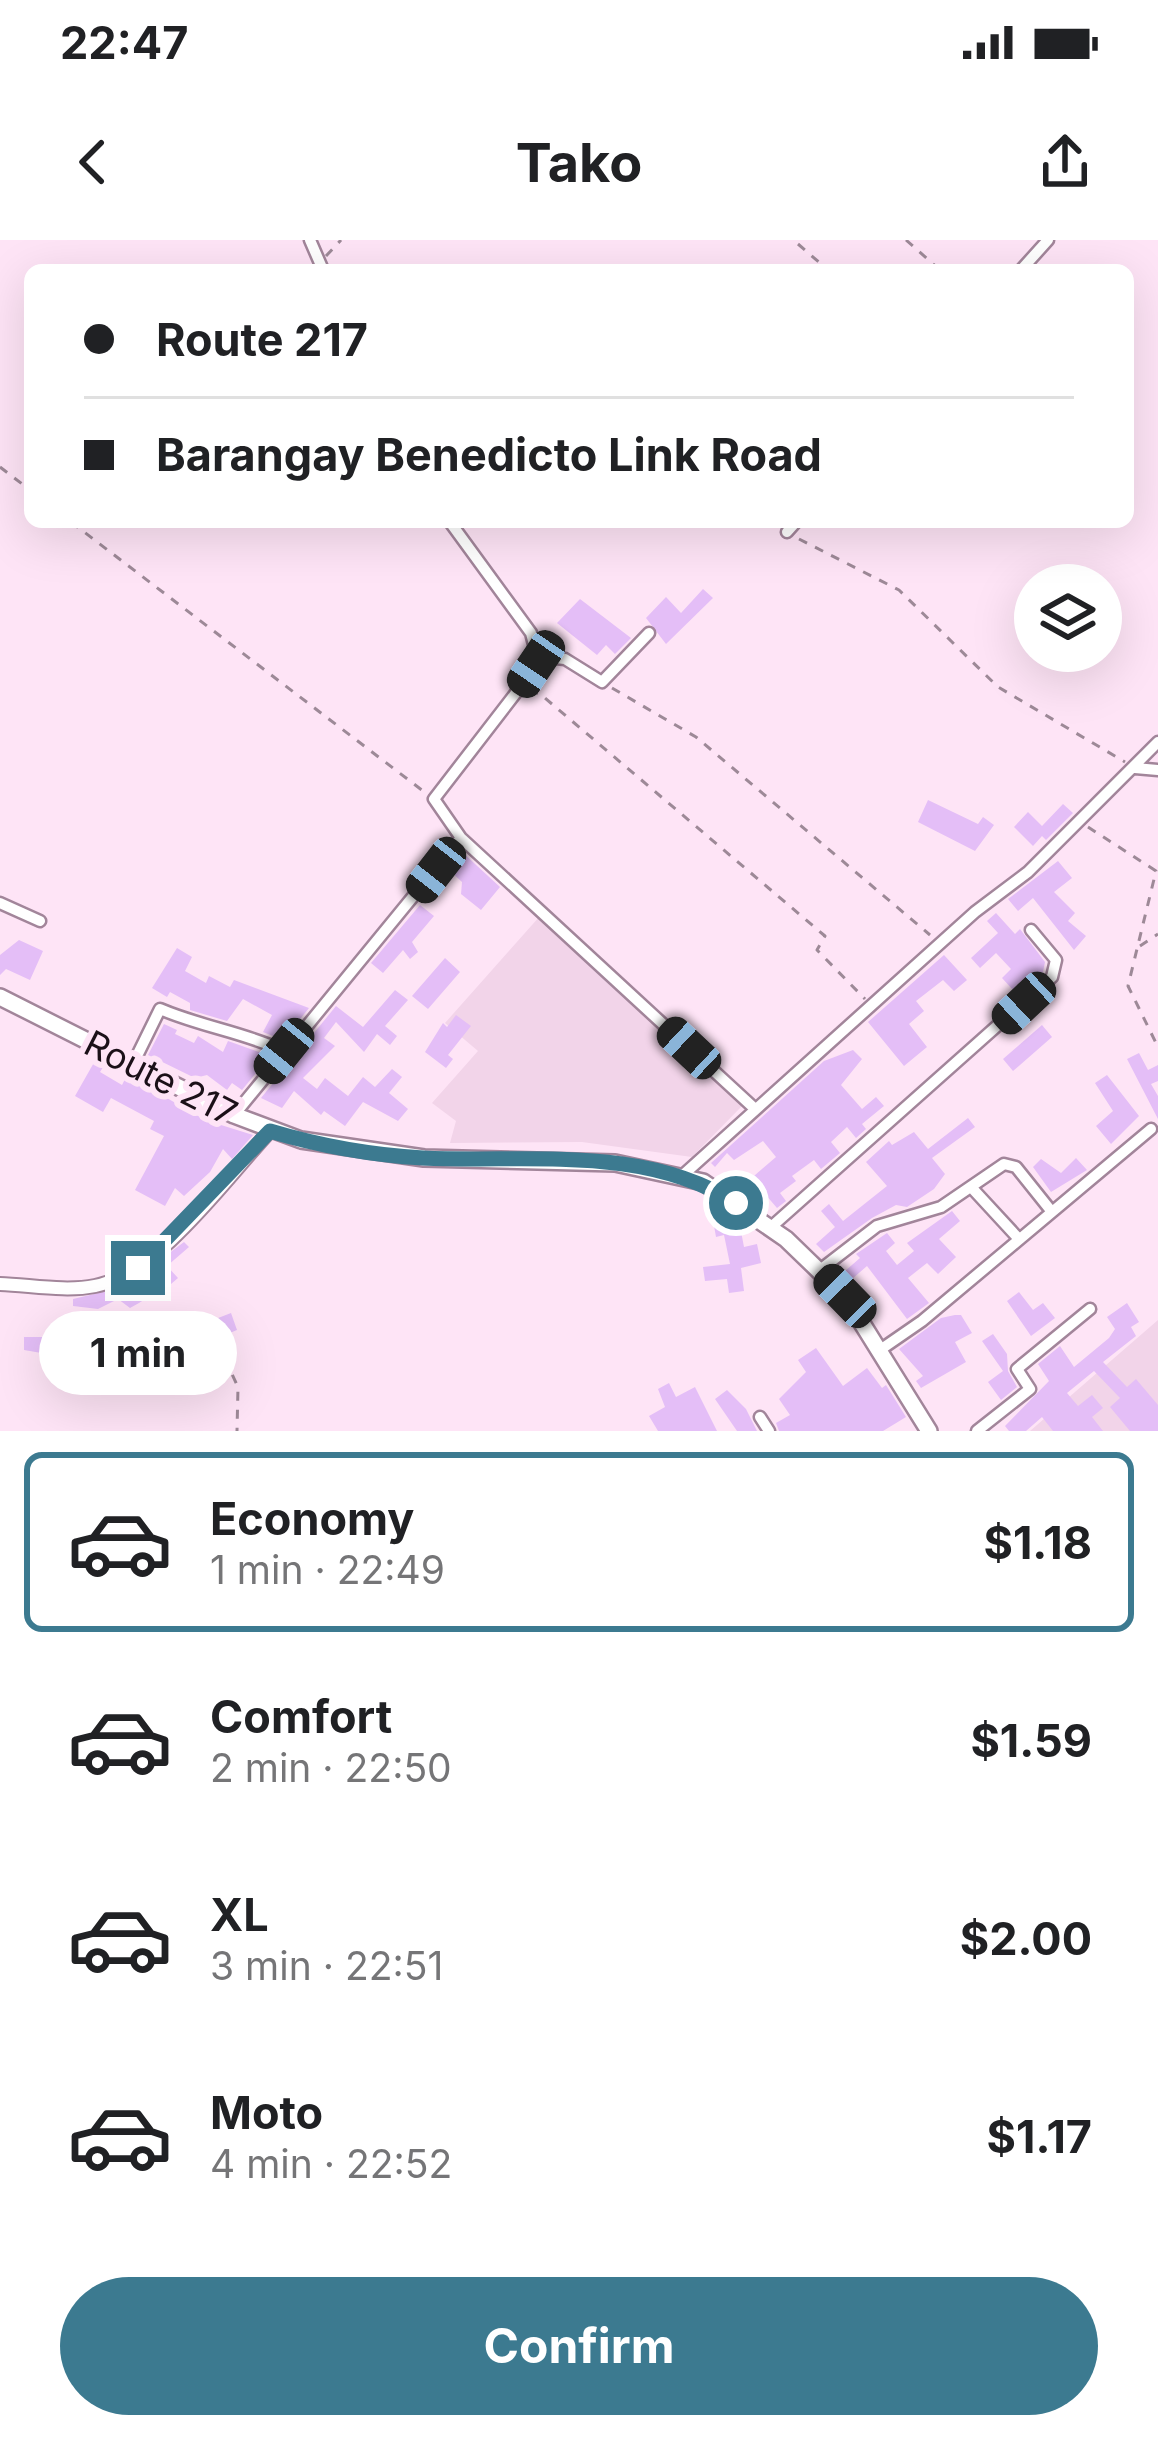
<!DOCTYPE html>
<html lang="en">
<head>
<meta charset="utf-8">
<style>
	:root { --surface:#fff; --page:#f2f2f2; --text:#202124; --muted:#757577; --line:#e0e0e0; --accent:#3c7a90 }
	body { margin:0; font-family:Inter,sans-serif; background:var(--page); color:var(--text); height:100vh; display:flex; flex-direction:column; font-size:45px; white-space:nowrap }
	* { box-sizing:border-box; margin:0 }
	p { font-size:39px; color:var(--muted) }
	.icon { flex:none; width:66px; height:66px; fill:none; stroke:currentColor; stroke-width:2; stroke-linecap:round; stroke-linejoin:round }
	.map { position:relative; height:1191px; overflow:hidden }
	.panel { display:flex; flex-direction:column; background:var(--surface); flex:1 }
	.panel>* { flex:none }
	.guide { position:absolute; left:24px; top:24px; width:1110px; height:264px; border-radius:18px; box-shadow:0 12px 48px #0002; display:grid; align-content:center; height:264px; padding:0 60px; background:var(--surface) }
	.fabs { position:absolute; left:1014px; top:324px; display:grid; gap:24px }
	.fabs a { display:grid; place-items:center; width:108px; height:108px; border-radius:50%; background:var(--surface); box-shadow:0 12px 48px #0002; font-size:60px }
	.end { position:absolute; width:54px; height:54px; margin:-27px; border:15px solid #3c7a90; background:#fff; box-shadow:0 0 0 6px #fff }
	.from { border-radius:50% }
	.bubble { position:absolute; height:84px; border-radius:42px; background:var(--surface); box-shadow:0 12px 48px #0002; font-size:39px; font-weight:700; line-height:84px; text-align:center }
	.car { position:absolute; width:36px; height:72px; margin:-36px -18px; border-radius:15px; box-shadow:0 0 9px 3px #0007; background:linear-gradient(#222 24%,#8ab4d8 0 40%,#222 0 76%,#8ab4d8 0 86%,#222 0) }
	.guide b { display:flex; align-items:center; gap:42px; height:114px; font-size:45px }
	.guide b+b { border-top:3px solid var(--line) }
	.guide i { width:30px; height:30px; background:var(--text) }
	ul { padding:21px 0 0; list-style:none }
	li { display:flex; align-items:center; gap:36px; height:180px; margin:0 24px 18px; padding:0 36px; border:6px solid transparent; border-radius:18px }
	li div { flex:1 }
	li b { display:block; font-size:45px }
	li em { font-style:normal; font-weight:700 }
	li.on { border-color:var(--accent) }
	li>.icon { width:108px; height:108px; stroke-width:1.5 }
	.button { display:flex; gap:24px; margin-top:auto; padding:24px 60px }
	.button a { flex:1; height:138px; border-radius:72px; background:var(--accent); color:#fff; font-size:48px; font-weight:700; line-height:138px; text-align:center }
	.status { display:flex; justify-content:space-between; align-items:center; height:84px; padding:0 60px; background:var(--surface); direction:ltr }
	.status svg { height:33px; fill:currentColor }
	header { display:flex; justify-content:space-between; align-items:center; height:156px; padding:0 60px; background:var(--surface); font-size:54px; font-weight:700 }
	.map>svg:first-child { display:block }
	.built { fill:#f2d4e9 }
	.building { fill:#e4bef7 }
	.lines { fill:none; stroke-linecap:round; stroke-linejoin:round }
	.minor-casing { stroke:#a2859a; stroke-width:15 }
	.tertiary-casing { stroke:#a2859a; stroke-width:16 }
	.primary-casing { stroke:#a2859a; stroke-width:20 }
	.path { stroke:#9d8997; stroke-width:3; stroke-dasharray:9 9; stroke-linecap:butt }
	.minor { stroke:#fff; stroke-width:10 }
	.tertiary { stroke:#fff; stroke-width:12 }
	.primary { stroke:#fff; stroke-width:15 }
	.route { stroke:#3c7a90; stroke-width:15 }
	.labels { text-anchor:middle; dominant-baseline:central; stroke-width:12; stroke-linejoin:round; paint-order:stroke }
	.street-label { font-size:36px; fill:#1b1018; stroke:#fee4f6 }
</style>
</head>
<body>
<div class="status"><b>22:47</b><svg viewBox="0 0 49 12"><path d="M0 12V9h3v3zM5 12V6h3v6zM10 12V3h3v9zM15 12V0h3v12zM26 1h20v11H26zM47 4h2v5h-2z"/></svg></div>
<header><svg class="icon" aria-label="back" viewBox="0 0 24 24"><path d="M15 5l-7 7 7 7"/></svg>Tako<svg class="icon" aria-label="share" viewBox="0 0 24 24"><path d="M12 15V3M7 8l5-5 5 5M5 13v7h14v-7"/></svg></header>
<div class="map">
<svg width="1158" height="1191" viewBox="0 0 1158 1191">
	<rect width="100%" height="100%" fill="#fee4f6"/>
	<path class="built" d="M540,676L742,866L692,917L582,902L450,903L456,881L432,863L478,811L445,783Z
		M1158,1080V1191H1030Z"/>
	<path class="building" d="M703,349L713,358L666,404L646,378L666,357L681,373Z
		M580,359L631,398L615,414L606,405L597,415L557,383Z
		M928,560L978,584L983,577L994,585L975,611L918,582Z
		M1063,564L1073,573L1046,600L1042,596L1033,606L1014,587L1028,572L1042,586Z
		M462,612L500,647L481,670L461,654L462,642L448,629Z
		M1058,621L1072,638L1054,652L1075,673L1068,681L1086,696L1074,710L1033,658L1018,671L1008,659Z
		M420,665L434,676L412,702L418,712L410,719L403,710L383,733L371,723Z
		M996,673L1015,694L1020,689L1045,722L1043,732L1006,765L1001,760L1013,750L1002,738L1011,729L996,713L980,728L971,718L998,693L987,681Z
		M19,700L43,711L30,740L6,729L0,735V715Z
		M177,708L192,717L185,731L206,743L209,736L230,747L234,740L309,768L283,800L263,792L272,775L243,759L227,781L190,770V763L170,752L167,757L152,748Z
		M944,715L967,740L954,751L943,740L916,761L924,771L909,784L927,807L904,826L868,782Z
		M445,718L460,732L428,769L412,756Z
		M395,750L408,760L385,786L397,796L390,805L377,794L364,812L336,782L324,798L335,806L303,838L317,849L325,838L348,856L363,837L375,847L392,829L402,837L389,853L408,869L398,881L363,862L345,886L324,871L321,875L294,851L282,868L261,858L336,766L363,787Z
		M456,775L471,786L448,815L453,819L446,828L425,812L443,783L447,787Z
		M164,784L177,790L175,794L194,803L198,796L223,812L228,801L270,816L242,850L232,843L227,850L207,835L195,838L148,815Z
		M1042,785L1052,797L1013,831L1003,819Z
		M853,810L862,819L841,845L862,869L876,857L884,866L862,884L866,889L856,898L847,887L831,902L840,913L821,929L814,920L792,936L796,941L780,953L786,961L777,968L759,947L754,950L747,942L776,917L763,901L734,920L727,913L715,927L711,923L824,821Z
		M1139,813L1148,830L1158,825V841L1151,844L1158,856V879L1127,819Z
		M96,819L105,824L100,832L122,845L127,835L205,880L253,895L232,919L223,909L210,932L184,956L175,948L165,966L135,950L164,896L150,889L154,881L111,858L103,872L75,856Z
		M1107,835L1139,876L1111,904L1096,886L1113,871L1095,843Z
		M968,878L975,887L932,918L945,934L934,949L907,967L896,965L872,978L824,1012L816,1004L835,987L821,971L829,964L843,981L887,946L866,922L889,901L892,905L914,892L928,909Z
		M1076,918L1087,930L1051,952L1033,927L1041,919L1061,933Z
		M952,971L960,981L939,999L956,1017L938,1034L927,1023L908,1038L929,1063L907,1079L867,1026L852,1039L845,1031L860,1018L856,1014L887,993L895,1003L886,1011L897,1025L914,1011L907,1003Z
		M731,976L739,981L744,1007L757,1004L761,1023L741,1028L744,1051L729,1053L727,1039L705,1041L703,1027L730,1024L724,995L716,997L713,980Z
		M184,1002L189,1007L167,1026L178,1038L171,1044L159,1031L146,1042L153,1054L139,1063L130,1068L118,1059L98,1069L73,1066V1059L124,1047Z
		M1019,1052L1033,1070L1043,1063L1055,1078L1031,1096L1007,1061Z
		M1127,1063L1139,1082L1131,1087L1136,1096L1103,1122L1127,1147L1136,1139L1158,1165V1191H1130L1110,1167L1120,1158L1094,1131L1067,1153L1078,1166L1092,1155L1103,1168L1092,1177L1103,1191H1053L1042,1177L1026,1191H1009L1005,1186L1049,1141L1038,1124L1060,1106L1074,1127L1109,1098L1115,1089L1107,1077Z
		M231,1073L237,1090L208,1102L213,1110L193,1124L184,1110L216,1088L213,1080Z
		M955,1075H961L972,1093L955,1102L966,1122L921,1148L916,1141L923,1136L899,1109L941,1078Z
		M993,1094L1007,1114L1008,1131L1017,1147L1001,1160L988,1142L1003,1131L982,1101Z
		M24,1097H101V1134H53V1115L24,1110Z
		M816,1108L843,1146L867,1128L882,1148L886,1145L906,1177L883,1191H779L776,1183L790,1175L779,1159L806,1132L798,1120Z
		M669,1143L676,1157L695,1147L717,1191H658L649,1176L665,1167L658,1149Z
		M727,1150L746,1169L757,1191H737L715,1159Z"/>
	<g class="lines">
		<g class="minor-casing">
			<path id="minor" d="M310,0L323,30
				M1021,30L1048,0
				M450,282L531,393L537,416L515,454L434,559L461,598L754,868
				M787,292L796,282
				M537,416L565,419L602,442L649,393
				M1135,528L1158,530
				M0,663L40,681
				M133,824L160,769C202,787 243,792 284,811
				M234,875L461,598
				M683,935L975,672L1028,632L1158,502
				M971,947L1019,999
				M770,988L1052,737L1056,720L1031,690
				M820,1030L877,986L941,967L1004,924L1016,927L1052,972
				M880,1110L922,1081L1151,889
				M760,1177L769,1191
				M977,1191L1030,1149L1017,1129L1090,1069"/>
		</g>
		<g class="tertiary-casing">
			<path id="tertiary" d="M0,1044C30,1045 65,1052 95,1046C158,1034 226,938 270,891"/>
		</g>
		<g class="primary-casing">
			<path id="primary" d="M0,757L234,875L301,900L424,918L615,923L703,942L786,999L845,1056L929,1191"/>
		</g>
		<path class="path" d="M906,0L940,30
			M798,4L828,30
			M326,16L341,0
			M0,227L30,250
			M71,282L427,554
			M799,299L899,350L998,447L1125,522
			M612,448L696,497L930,695
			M529,453H539L825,696L817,710L865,759
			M1088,587L1156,631L1128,746L1158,807
			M1140,706L1158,694
			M105,1090L207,1081L238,1147L237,1191"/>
		<use href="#minor" class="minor"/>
		<use href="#tertiary" class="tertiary"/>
		<use href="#primary" class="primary"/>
	</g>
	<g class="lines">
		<path class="route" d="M138,1028L270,891C320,906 371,915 423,918C529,923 643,904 736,963"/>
	</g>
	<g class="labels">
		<g class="street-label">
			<text transform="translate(161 838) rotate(27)">Route 217</text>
		</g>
	</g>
</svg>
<div class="fabs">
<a><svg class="icon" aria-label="layers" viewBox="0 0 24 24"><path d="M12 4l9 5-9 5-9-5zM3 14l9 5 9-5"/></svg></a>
</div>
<i class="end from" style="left:736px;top:963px"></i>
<i class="end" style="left:138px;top:1028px"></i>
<div class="bubble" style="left:39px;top:1071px;width:198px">1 min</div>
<i class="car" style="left:536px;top:424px;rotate:214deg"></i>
<i class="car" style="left:436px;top:630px;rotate:218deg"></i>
<i class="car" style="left:1024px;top:763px;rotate:227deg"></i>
<i class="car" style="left:689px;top:808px;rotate:313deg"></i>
<i class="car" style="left:284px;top:811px;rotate:219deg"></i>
<i class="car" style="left:845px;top:1056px;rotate:316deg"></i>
<div class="guide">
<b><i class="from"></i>Route 217</b>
<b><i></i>Barangay Benedicto Link Road</b>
</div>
</div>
<section class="panel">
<ul>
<li class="on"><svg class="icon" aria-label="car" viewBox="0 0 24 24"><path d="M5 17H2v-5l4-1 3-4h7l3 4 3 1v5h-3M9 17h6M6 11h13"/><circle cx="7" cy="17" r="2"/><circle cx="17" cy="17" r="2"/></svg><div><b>Economy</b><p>1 min · 22:49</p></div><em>$1.18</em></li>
<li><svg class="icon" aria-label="car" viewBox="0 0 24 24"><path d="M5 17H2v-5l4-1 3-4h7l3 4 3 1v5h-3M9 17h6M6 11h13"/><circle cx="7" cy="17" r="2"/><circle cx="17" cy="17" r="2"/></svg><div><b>Comfort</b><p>2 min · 22:50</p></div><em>$1.59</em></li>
<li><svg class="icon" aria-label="car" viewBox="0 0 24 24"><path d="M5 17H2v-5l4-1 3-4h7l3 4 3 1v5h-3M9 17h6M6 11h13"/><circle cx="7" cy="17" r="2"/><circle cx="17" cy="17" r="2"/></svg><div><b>XL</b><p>3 min · 22:51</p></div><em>$2.00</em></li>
<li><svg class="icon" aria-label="car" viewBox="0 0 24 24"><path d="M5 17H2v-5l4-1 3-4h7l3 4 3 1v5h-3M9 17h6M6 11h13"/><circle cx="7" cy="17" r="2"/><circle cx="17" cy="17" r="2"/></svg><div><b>Moto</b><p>4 min · 22:52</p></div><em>$1.17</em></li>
</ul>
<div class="button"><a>Confirm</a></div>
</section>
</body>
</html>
